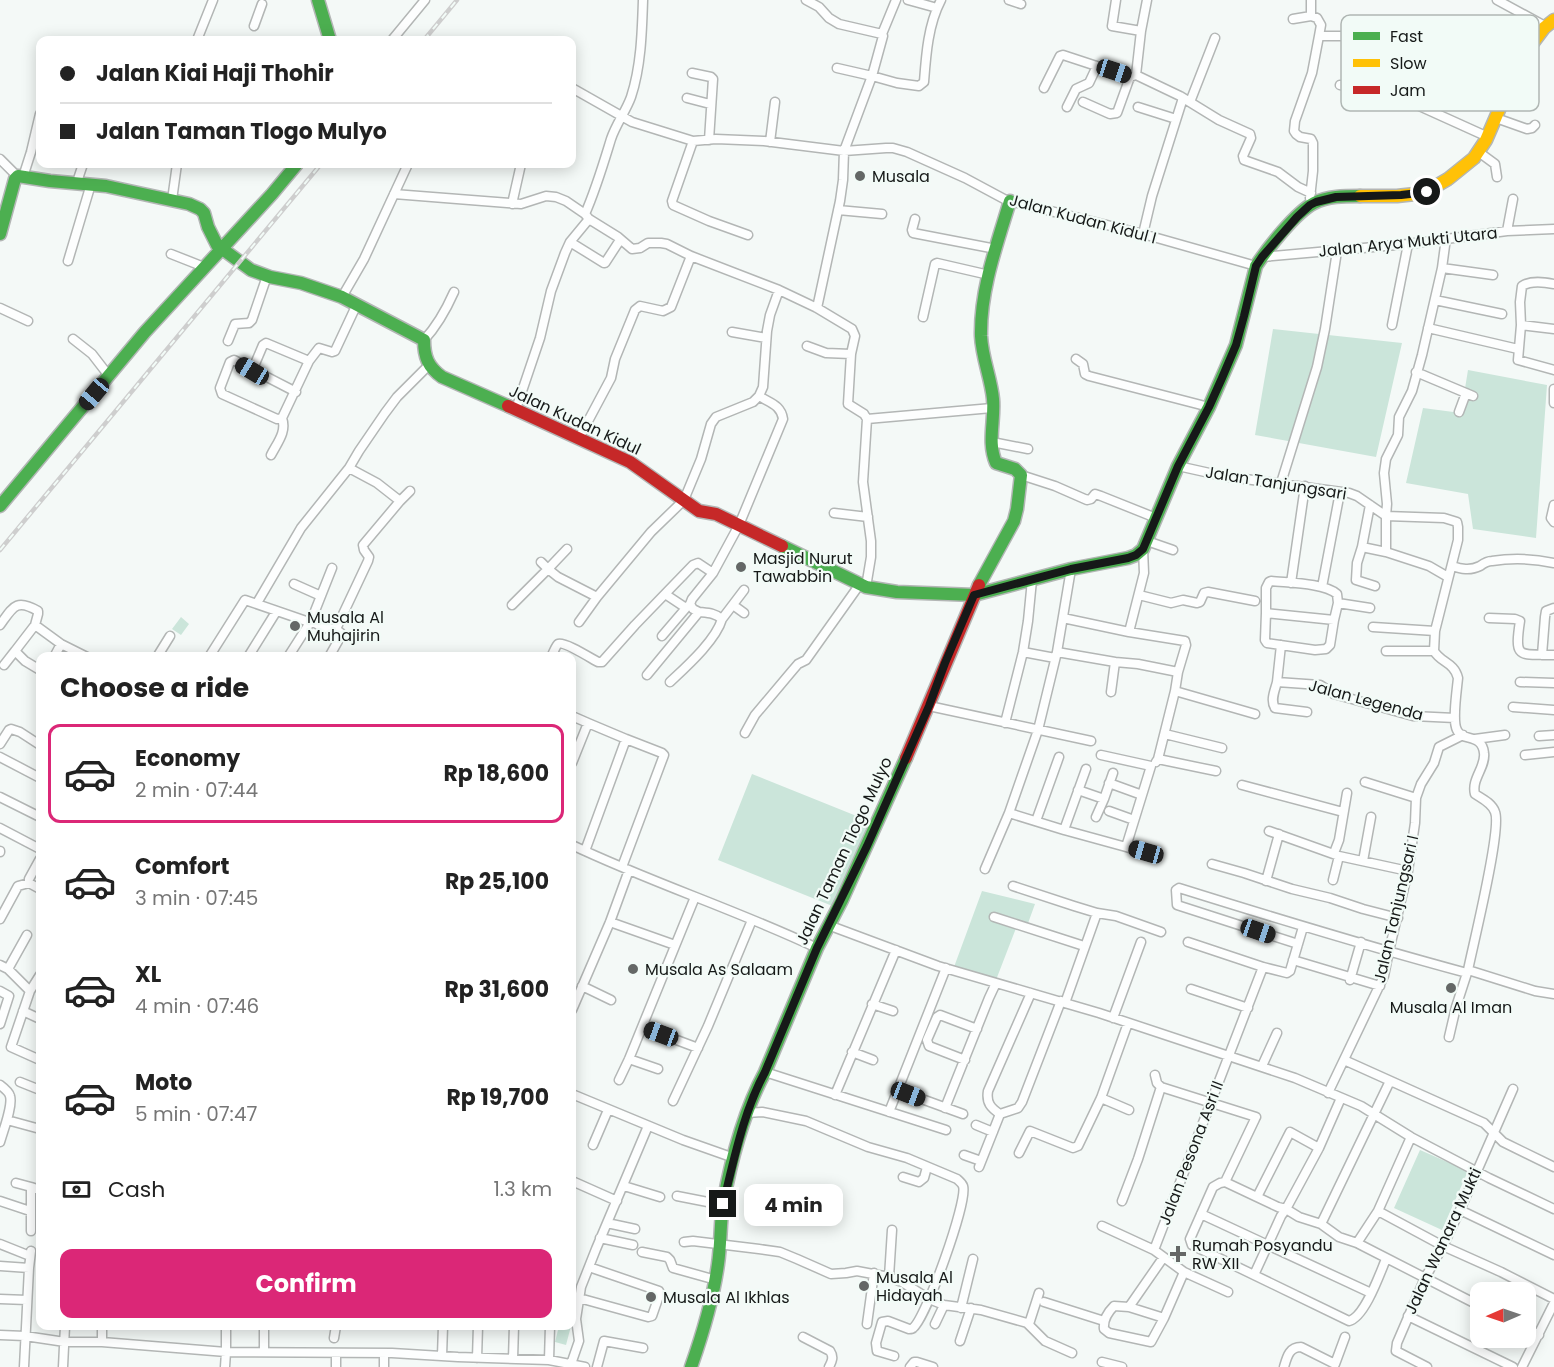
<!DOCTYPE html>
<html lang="en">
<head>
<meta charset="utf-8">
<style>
	:root { --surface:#fff; --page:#f6f6f6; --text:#222; --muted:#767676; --line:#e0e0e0; --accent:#db2777 }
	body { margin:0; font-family:Poppins,sans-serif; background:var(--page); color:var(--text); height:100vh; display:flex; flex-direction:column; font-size:22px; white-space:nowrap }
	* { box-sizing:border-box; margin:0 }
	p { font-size:20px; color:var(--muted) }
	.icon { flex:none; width:33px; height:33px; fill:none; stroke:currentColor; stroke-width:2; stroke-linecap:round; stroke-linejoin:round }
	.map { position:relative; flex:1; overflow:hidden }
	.details { position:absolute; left:36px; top:652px; width:540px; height:678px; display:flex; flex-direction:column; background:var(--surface); border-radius:12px; box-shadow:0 3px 15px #0003 }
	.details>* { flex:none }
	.banner { position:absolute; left:36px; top:36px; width:540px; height:132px; border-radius:12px; box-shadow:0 3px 15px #0003; display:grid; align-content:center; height:132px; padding:0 24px; background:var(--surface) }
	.needle { width:39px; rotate:268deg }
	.fabs { position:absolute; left:1470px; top:1282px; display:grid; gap:12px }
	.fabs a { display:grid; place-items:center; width:66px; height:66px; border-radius:12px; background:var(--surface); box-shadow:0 3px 15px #0003; font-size:30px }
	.end { position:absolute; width:27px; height:27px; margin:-14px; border:8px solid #161918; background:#fff; box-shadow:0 0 0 3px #fff }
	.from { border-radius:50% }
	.bubble { position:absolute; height:42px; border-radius:12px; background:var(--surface); box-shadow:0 3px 15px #0003; font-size:20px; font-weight:700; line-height:42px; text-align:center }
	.car { position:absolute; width:18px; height:36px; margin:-18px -9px; border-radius:8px; box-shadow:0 0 4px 2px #0007; background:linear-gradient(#222 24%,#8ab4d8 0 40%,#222 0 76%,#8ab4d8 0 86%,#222 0) }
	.banner b { display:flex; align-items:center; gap:21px; height:57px; font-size:22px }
	.banner b+b { border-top:2px solid var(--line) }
	.banner i { width:15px; height:15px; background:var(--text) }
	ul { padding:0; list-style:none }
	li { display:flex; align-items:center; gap:18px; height:99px; margin:0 12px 9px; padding:0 12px; border:3px solid transparent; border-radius:12px }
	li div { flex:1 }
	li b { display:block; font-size:22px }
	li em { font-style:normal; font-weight:700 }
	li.selected { border-color:var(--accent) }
	li>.icon { width:54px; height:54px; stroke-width:1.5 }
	h2 { padding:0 24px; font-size:27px; line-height:72px }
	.pay { display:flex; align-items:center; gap:15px; height:66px; padding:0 24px; font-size:22px }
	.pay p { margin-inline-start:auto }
	.cta { display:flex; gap:12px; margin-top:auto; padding:12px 24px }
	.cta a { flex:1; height:69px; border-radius:12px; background:var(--accent); color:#fff; font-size:24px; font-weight:700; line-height:69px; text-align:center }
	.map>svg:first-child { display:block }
	.green { fill:#cbe5da }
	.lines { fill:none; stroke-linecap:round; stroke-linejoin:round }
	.street-casing { stroke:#b3b6b5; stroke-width:11 }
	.fast-casing { stroke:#b3b6b5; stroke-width:15 }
	.slow-casing { stroke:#b3b6b5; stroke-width:15 }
	.jam-casing { stroke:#b3b6b5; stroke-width:15 }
	.street { stroke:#fdfefe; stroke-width:8 }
	.fast { stroke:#4caf50; stroke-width:12 }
	.slow { stroke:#ffc107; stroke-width:12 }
	.jam { stroke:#c62828; stroke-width:12 }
	.rail-casing { stroke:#cecece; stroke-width:4.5 }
	.rail { stroke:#f2fbf7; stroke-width:2; stroke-dasharray:7; stroke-linecap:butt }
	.route { stroke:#161918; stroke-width:8 }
	.poi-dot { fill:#646766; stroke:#f2fbf7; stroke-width:2 }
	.labels { text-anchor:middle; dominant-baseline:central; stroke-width:4.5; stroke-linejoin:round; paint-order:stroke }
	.poi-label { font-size:16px; fill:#161918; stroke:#f2fbf7; text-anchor:start }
	.street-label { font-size:16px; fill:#161918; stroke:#f2fbf7 }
	.key { fill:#f2fbf7; stroke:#b0b7b4; stroke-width:1.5 }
	.key-label { font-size:16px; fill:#161918 }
</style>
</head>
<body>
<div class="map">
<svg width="1554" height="1367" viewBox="0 0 1554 1367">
	<rect width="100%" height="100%" fill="#f4f9f7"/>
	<path class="green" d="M1273,329L1402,343L1376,457L1255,435Z
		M1468,370L1547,385L1536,538L1473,529L1468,494L1406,483L1423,408L1461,413Z
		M181,617L189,624L181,635L172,629Z
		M752,774L869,821L835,907L718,860Z
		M982,891L1035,904L1027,926L1018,923L996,980L954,967Z
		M1420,1150L1468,1171L1442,1230L1394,1208Z
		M559,1326H571L566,1345L555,1342Z"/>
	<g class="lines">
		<g class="street-casing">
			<path id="street" d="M806,0L819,7L829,18L839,24L882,34
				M908,0L937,8
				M1009,0L1021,4
				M1116,0L1112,26L1141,31
				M1497,0L1545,26
				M1293,19L1311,16
				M254,26L262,4
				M1319,36H1346
				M197,40L213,0
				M392,40L425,0
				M1405,52L1504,97
				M837,68L872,76L883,36L882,34L896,0
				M692,73L711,77L713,79L709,140
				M1136,75L1141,31L1147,0
				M1340,85L1415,104L1488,137
				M572,88L632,122L693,141L716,139L764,141L844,151L886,148H893L907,152L965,178L1006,200L1143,234L1256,266
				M1044,88L1060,56L1063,55L1130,77L1136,75L1180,96L1219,120L1250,134L1251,138L1243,156L1244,160L1278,172L1298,187L1311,193
				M687,98L710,104
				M1083,102L1110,114L1117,113L1130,77
				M1190,102L1215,38
				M1067,107L1076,89L1089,83L1097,66
				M1138,107L1176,119
				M1496,118L1527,129L1532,128L1535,125
				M693,141L672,201L673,205L709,221L748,235
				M770,142L775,102
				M1480,153L1495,164L1497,177
				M0,159L17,176
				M23,177L31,152L40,114
				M77,182L83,164
				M394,194L521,204L546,196L556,197L566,201L585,214L589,219L618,237L632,249L640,248L648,243H661L667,244L691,256L779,290L817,308L852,329L855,336L851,354L848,404L864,414L867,419L863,482L871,541V557L866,587
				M1310,198L1313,171V143L1311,139L1300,137L1296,134L1294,131L1295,121L1312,73L1319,36L1321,25L1317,18L1311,16V0
				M172,200L177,164
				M512,204L521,164
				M838,210L882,214
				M585,214C596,189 603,165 611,139C616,124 626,111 631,97C641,67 642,32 643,0
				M915,219L912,230L913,233L996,249
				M1507,231L1513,199
				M1143,234L1152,196L1183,98
				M1446,238L1442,268L1422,355L1412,391L1399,417L1398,435L1386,459L1384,473L1387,504L1386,516L1444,518L1457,522L1458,527V540L1435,631L1434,651C1441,663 1454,662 1458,678C1457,689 1452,721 1457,730C1462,742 1482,733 1484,753C1486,767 1471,779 1475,794C1481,798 1492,803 1495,812C1502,829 1473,945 1468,970L1535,991L1554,994
				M570,242L604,263H605L620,240
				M171,254L204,267
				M1262,257L1408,244L1507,231L1554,229
				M68,261L91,184
				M1442,268L1493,275
				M342,297L364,259L408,164
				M1435,300L1502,314
				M0,308L28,321
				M817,308L840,201L843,180L844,151L872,76L897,83L919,86L924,82C926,55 928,25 941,0
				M923,317L935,264L937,263L989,275
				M1392,325L1408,244
				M1521,325L1520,302L1522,286C1531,280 1544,282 1554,284
				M1428,328L1518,349
				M1554,329L1521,325L1518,360L1554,370
				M732,332L766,338
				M73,339L92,354L109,376
				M424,340C438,325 446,310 454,292
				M228,341L235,324L249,323L252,320L267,276
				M807,346L826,353L851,354
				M1076,359L1083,364L1085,374L1089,376L1209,407
				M252,371L263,345L266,343L309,361
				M1416,372L1473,396
				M1554,389V403
				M296,392L234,360L230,362L220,388L222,394L277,419L282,418L309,361L319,348L332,352L335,351L357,304
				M516,409L540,338L551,291L565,253L570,242L589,219
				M1459,412L1466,393
				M867,419L992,408
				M579,438L611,378L615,359L635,310L640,306L663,311L671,307L691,256
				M992,442L1028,449
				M271,455C277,443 287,432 282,418
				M1178,466L1223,476L1349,493L1357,496L1386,516V552L1429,566L1448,577
				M349,468L377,483L400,501
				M1021,475L1055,486L1087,500L1091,499L1095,494L1101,496L1156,518
				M1281,483L1317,367L1325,329L1337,251
				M1370,505L1362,547L1386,552
				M1554,505L1551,518L1554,522
				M834,513L868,517
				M1147,541L1173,550
				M1362,547L1357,563L1356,580L1375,586
				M541,562L548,569L567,549
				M1452,566C1461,569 1470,571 1480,566C1484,563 1487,561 1492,561C1512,558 1535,559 1554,563
				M1071,569L1057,652L1038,730L1009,813L1064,830L1086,769
				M1291,583L1305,486
				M294,584L321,596
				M1322,587L1340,492
				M665,594L686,608L688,606
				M1139,595L1171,603L1183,600L1197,603L1200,602L1204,593L1208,592L1255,601
				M257,603L301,528L349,468L359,451L385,413L397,397L428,366
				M1338,603L1370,608
				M512,605L548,569L558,577L597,597
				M733,605L744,613
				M1266,613V588L1269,582L1271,581C1289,583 1324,583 1337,594L1338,603L1334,620L1266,613L1265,640L1267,643L1315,650L1326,649L1330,645L1334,620
				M1063,618L1129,632L1185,641L1186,645L1178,672L1175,691L1255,714
				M1489,618L1515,619L1520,621C1514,660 1519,654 1554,655
				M722,619L744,590
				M311,621L324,628L336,629L341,633L338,641L329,657
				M579,622L597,597L651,532L684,500L701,459L711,424L716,417L753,402L759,396L763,387L767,331L770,315L779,290
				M0,625C13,607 16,598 38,611V614L35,625
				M1373,627L1435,631
				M336,629L368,561L369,557L364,550L363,545L400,501L410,491
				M1129,632L1144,573L1143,549
				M662,636L686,608
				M1281,645L1277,682L1320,685L1334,694L1413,716L1455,718
				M1386,651H1434
				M1023,652L1055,658
				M1057,652L1115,662L1111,692
				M1542,655L1545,617L1546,611L1554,608
				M54,657L61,644
				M157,657L170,636
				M209,657L245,600L309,622
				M248,657L276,612
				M288,657L311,621L332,568
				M551,657C553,654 556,645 558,644C564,641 592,659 598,662H602L635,625L693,565L698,563L713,573
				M1115,662L1138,664L1178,672
				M4,665L15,651
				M40,670L25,661L15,651L35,625L61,644L87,657
				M647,675L699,612L693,609L690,604L692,599L713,573L739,525L783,419C781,405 770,403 759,396
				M670,682C687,666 716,640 722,619C715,613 708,613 699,612
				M1277,682C1275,690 1270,700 1275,708L1307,712
				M1520,682L1554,683
				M929,706L1091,741
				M1513,707L1554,710
				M572,716L588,723
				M1005,723L1023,652L1028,621L1032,580
				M745,733L755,715L792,671L798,664L806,660L860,584
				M1165,734L1222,748
				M1539,736L1554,735
				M1475,739L1505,735
				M0,744L9,730L11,729L20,732L40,745
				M1525,755L1554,752
				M0,757L40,778
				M1158,759L1175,691
				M1156,762L1158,759L1216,771
				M572,763L588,723L626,739L662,753L664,755L622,867
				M1365,782L1416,798
				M1109,783L1142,795
				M1242,785L1343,812
				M1078,790L1104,799
				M0,797L40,817
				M1109,811L1134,820
				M1096,817L1104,799L1113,773
				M1036,821L1059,757
				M0,828L40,849
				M1064,830L1126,847L1151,766L1101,755
				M1269,831L1339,856L1408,871
				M572,845C652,883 737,910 817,948
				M1126,847L1146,853
				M585,851L626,739
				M0,852V851
				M1334,853L1339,840L1347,793
				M1363,861L1371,817
				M1212,864L1244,873L1292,889L1330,898L1363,909L1398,918
				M985,869L1009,813
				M1333,880L1339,856
				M1266,881L1279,834
				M29,883L40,889
				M1013,886L1074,906L1097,913L1116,916L1161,932
				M994,917L1084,946
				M0,919L18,886L29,883V879L40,859
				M610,922L675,945
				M828,925L938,966L1099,1013L1295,1078L1361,1106L1411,1137L1489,1178L1554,1209
				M1188,942L1263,967L1287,973L1290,971L1303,927
				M1298,944L1177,905L1176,890L1179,888C1275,918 1370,947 1467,973
				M1293,960L1380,986
				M0,965L8,969L30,991L40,975
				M8,969L27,935
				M1350,980L1361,942
				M582,986L611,1000
				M1191,989L1248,1008
				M0,991L9,996L0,1024
				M30,991L11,1047L40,1060
				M1031,993L988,1091C986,1103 991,1108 1000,1114L1018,1108L1022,1102L1061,1001
				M1065,1003L1097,913
				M872,1004L893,1011
				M572,1010L610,922L629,870
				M23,1011L40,1019
				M1113,1018L1141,942
				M642,1027L698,1048
				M1449,1037L1456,1007L1468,970
				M852,1052L873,1060
				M629,1059L658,1069
				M965,1060L929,1046L927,1040L937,1017L940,1015L977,1029
				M1344,1060L1484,1123L1503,1142L1554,1167
				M1262,1066L1277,1033
				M765,1072L946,1130
				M1155,1075L1157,1083L1161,1087L1256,1117
				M619,1080L629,1059L695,897
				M20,1082L40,1090
				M0,1085C4,1088 9,1092 10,1096C13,1106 3,1131 0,1142
				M1328,1093L1384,976L1389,951L1408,871L1415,823L1416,798L1421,784L1434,763L1439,747L1463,735
				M572,1094L683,1140L734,1158
				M908,1094L963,1114
				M835,1095L896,950
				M1101,1098L1129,1110
				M673,1101L708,1026L752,920
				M945,1108L989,998L996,983
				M889,1112L946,968
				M747,1113L762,1112L806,1121L868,1147L907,1158L957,1179C959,1181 962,1183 963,1186C968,1201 926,1318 913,1328C912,1329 910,1329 909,1329L888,1321L882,1322L876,1343L877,1351L894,1356
				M7,1120L40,1129
				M976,1125L993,1132
				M593,1145L608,1110
				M1019,1153L1030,1131L1073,1148L1078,1146L1101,1098L1128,1023
				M964,1155L981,1161
				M979,1167L1000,1114
				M903,1177L919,1182L924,1178L927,1167
				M572,1181L617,1201
				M1225,1182L1255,1119
				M16,1183L31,1187
				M624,1186L660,1197
				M677,1196L723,1205
				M1257,1197L1290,1132L1319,1148
				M0,1201L30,1211
				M1122,1201L1138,1159L1161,1087
				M1460,1210L1554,1255
				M1378,1211L1443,1246L1501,1272L1554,1299
				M1201,1214L1371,1293
				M607,1223L635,1229
				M1321,1224L1390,1081
				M1102,1226L1154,1250
				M31,1231V1187L40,1190
				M600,1238L633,1245
				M684,1242L693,1241L759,1249L780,1252L797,1259L831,1274L846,1273L857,1271L889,1277L902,1282L929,1299L944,1305L981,1310L1027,1323L1045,1341L1072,1353
				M1357,1243L1378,1211L1411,1137
				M0,1244L30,1256
				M642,1252L667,1257L670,1260L673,1268L716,1280
				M1386,1259C1380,1273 1365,1317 1349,1321L1192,1245L1190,1239L1213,1187L1220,1183L1225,1182L1278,1207L1286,1209L1299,1217L1321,1224L1339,1237L1357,1243L1480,1306
				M0,1266L29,1268
				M1254,1275L1281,1216L1286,1209L1319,1148L1341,1098
				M889,1277L892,1230
				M1228,1292L1184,1272L1154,1250L1263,967
				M579,1298L648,1317L652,1316L660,1293L659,1291L589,1267
				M0,1299L27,1300
				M1044,1302L1104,1321
				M1129,1307L1163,1258
				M961,1308L973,1259
				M1408,1316L1513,1367
				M1164,1318L1129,1307L1114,1306C1108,1312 1103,1320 1104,1329L1109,1333L1151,1342L1164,1318L1184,1272
				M867,1324L874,1273
				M935,1324L944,1305
				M1029,1324L1039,1293
				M264,1326V1351
				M1526,1328L1539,1335
				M0,1335L25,1336L65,1342H102L226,1352L392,1353L458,1357L549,1360L585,1367
				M803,1337L830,1351C834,1357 832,1361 829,1367
				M334,1338L336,1326
				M960,1341L971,1308
				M102,1342V1326
				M384,1353V1367
				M442,1356L443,1326
				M477,1358L478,1326
				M513,1359L514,1326
				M549,1360L550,1326
				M1102,1362L1122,1367
				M24,1367L29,1268L31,1251
				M63,1367L65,1326
				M225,1367L226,1352V1326
				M336,1367V1353
				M570,1367L579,1341L576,1319L581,1287L596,1249L648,1126
				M597,1367L604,1341L643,1348
				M910,1367L914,1362H917L933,1367
				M1284,1367C1287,1357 1289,1347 1301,1347L1335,1364L1345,1337
				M1427,1367L1396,1351L1397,1343L1425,1278L1443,1246L1460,1210L1513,1089
				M1522,1367L1554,1303"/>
		</g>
		<g class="fast-casing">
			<path id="fast" d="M318,0L330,40
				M0,234L15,179L18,176L50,181L106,186L189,204L200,209L204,213L208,227L217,245L251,270L270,277L301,283L342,297L424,340C424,357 428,367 442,377L508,406
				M0,506L145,332L272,194L297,164
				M782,546L866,587L897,592L974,595L1071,569L1128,558L1136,555L1143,549L1178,466L1209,407L1236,345L1256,266C1267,249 1296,212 1314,203C1328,196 1344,196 1360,196
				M979,585L1014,521L1017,509L1021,475L1015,469L996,463C987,442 995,421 993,399C991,378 982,358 981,336C980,290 997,244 1010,201
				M691,1367C703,1333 713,1300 718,1264C721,1244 720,1224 723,1204C731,1160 744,1111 765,1072L817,948L842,900L906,758"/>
		</g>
		<g class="slow-casing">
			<path id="slow" d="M1360,196H1397L1424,193L1448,179L1474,158L1486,140L1511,82L1526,52L1544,28L1554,20"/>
		</g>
		<g class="jam-casing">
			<path id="jam" d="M508,406L630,462L699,511L716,514L782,546
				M906,758L979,585"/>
		</g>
		<use href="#street" class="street"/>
		<use href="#fast" class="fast"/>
		<use href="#slow" class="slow"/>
		<use href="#jam" class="jam"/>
		<g class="rail-casing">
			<path id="rail" d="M424,40L457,0
				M0,550L321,164"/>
		</g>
		<use href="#rail" class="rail"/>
	</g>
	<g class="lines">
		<path class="route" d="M723,1204C734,1160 743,1113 765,1072L817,948L867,846L929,706L945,663L974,595L1071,569L1128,558L1136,555L1143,549L1178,466L1209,407L1222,378L1236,345L1244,316L1256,266L1262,257L1297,217L1310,205L1316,202L1336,197L1401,195L1427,192"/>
	</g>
	<g class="poi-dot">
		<circle cx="860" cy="176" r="6"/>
		<circle cx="741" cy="567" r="6"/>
		<circle cx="295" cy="626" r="6"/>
		<circle cx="633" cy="969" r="6"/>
		<circle cx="1451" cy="988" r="6"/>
		<path d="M1175 1245h6v6h6v6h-6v6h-6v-6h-6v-6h6z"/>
		<circle cx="864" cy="1286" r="6"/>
		<circle cx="651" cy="1297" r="6"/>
	</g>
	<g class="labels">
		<g class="poi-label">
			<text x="872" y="176">Musala</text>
			<text x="753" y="558">Masjid Nurut<tspan x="753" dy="18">Tawabbin</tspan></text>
			<text x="307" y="617">Musala Al<tspan x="307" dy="18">Muhajirin</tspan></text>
			<text x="645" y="969">Musala As Salaam</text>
			<text x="1451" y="1007" text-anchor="middle">Musala Al Iman</text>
			<text x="1192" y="1245">Rumah Posyandu<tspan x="1192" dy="18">RW XII</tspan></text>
			<text x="876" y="1277">Musala Al<tspan x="876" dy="18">Hidayah</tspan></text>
			<text x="663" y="1297">Musala Al Ikhlas</text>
		</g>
		<g class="street-label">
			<text transform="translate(1083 219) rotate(15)">Jalan Kudan Kidul I</text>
			<text transform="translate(1408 242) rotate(-6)">Jalan Arya Mukti Utara</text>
			<text transform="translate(575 420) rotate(25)">Jalan Kudan Kidul</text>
			<text transform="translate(1276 483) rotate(9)">Jalan Tanjungsari</text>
			<text transform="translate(1366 700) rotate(15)">Jalan Legenda</text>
			<text transform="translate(844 851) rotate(-65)">Jalan Taman Tlogo Mulyo</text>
			<text transform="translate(1396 909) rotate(-77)">Jalan Tanjungsari I</text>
			<text transform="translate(1191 1153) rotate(-69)">Jalan Pesona Asri II</text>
			<text transform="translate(1443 1241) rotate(-65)">Jalan Wanara Mukti</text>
		</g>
	</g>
	<rect x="1341" y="15" width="198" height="96" rx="9" class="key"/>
	<rect x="1353" y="32" width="27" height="8" fill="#4caf50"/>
	<rect x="1353" y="59" width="27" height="8" fill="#ffc107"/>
	<rect x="1353" y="86" width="27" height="8" fill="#c62828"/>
	<g class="key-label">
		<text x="1390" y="42">Fast</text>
		<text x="1390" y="69">Slow</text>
		<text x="1390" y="96">Jam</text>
	</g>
</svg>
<div class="fabs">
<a><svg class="needle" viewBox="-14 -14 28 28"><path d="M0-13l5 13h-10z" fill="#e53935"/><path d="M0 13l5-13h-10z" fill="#767676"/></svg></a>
</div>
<i class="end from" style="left:1427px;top:192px"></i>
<i class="end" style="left:723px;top:1204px"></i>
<div class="bubble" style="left:744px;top:1184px;width:99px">4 min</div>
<i class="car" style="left:1114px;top:71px;rotate:108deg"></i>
<i class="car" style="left:252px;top:371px;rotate:301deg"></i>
<i class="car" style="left:94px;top:394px;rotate:220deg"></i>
<i class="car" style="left:1146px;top:852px;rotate:286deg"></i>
<i class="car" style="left:1258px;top:931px;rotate:109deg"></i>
<i class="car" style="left:661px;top:1034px;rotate:290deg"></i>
<i class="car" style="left:908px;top:1094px;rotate:111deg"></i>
<div class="banner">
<b><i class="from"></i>Jalan Kiai Haji Thohir</b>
<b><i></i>Jalan Taman Tlogo Mulyo</b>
</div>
<section class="details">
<h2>Choose a ride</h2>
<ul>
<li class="selected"><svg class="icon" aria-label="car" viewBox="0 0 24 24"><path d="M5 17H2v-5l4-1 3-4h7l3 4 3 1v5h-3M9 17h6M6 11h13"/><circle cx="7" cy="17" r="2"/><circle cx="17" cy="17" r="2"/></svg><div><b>Economy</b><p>2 min · 07:44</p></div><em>Rp 18,600</em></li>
<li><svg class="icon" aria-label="car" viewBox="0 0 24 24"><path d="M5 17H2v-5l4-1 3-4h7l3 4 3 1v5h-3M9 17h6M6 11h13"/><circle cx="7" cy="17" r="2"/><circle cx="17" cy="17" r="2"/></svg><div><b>Comfort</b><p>3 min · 07:45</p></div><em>Rp 25,100</em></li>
<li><svg class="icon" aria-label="car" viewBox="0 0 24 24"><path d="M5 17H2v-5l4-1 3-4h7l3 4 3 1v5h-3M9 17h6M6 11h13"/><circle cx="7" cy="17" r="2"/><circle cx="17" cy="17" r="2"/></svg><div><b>XL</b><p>4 min · 07:46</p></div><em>Rp 31,600</em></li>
<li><svg class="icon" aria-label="car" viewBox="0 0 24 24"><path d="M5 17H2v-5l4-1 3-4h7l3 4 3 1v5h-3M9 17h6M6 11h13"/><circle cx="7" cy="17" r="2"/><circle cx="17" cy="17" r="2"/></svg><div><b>Moto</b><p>5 min · 07:47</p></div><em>Rp 19,700</em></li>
</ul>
<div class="pay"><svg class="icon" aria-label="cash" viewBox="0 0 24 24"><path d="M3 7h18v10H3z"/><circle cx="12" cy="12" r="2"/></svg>Cash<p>1.3 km</p></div>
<div class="cta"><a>Confirm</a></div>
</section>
</div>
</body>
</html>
